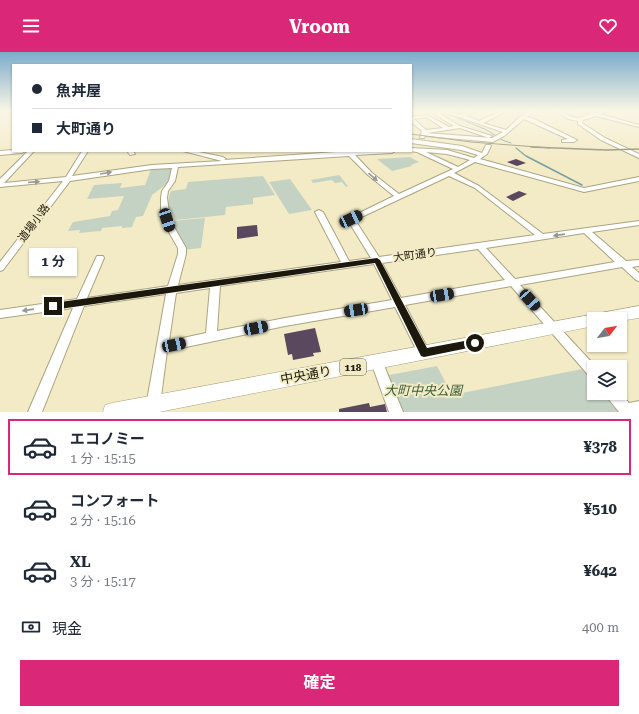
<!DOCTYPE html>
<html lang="ja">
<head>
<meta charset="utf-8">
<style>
	:root { --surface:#fff; --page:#f6f6f7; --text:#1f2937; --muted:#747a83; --line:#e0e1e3; --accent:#db2777 }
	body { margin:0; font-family:"Roboto Serif","Noto Sans JP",serif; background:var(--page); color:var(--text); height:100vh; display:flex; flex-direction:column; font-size:15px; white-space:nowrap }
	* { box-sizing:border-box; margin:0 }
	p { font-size:13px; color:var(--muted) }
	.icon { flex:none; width:22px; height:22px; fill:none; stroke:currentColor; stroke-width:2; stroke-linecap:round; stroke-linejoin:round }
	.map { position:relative; height:360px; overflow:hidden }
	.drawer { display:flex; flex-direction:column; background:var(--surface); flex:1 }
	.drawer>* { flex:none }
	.banner { position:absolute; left:12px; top:12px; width:400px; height:88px; border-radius:0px; box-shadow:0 1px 3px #0004; display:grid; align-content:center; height:88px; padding:0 20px; background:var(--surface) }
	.needle { width:26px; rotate:59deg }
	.controls { position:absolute; left:587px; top:260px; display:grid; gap:8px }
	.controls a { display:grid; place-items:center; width:40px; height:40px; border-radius:0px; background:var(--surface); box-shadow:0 1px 3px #0004; font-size:20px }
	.end { position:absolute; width:18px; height:18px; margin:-9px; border:5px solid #1c190c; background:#fff; box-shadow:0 0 0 2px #fff }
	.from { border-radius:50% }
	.bubble { position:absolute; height:28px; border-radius:0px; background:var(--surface); box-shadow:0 1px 3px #0004; font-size:13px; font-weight:700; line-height:28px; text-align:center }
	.car { position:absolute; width:12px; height:24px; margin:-12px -6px; border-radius:5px; box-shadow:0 0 3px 1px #0007; background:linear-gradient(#222 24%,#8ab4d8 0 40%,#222 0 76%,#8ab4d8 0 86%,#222 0) }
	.banner b { display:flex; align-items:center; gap:14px; height:38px; font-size:15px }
	.banner b+b { border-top:1px solid var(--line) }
	.banner i { width:10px; height:10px; background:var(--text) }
	ul { padding:7px 0 0; list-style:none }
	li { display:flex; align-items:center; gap:12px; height:56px; margin:0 8px 6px; padding:0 12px; border:2px solid transparent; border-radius:0px }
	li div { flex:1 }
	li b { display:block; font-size:15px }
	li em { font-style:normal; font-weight:700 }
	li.selected { border-color:var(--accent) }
	li>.icon { width:36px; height:36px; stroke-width:1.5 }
	.pay { display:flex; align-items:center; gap:10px; height:44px; padding:0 20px; font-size:15px }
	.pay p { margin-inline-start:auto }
	.button { display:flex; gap:8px; margin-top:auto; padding:8px 20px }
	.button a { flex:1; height:46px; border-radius:0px; background:var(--accent); color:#fff; font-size:16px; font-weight:700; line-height:46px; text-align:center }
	header { display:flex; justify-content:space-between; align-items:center; height:52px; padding:0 20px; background:var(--accent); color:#fff; font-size:18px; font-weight:700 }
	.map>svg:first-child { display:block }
	.green { fill:#c4d2c3 }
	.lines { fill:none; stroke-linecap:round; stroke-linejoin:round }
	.stream-far1 { stroke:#789fa0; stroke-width:1 }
	.stream { stroke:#789fa0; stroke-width:1.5 }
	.building { fill:#5a485f }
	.minor-casing { stroke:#aba481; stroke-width:2 }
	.highway-casing { stroke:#aba481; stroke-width:1 }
	.minor { fill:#fff; fill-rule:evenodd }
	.highway { fill:#fff; fill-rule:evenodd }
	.rail-far1 { stroke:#8d876e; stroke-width:1 }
	.rail { stroke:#8d876e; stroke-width:1.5 }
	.oneway { fill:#999892 }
	.route { fill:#1c190c }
	.labels { text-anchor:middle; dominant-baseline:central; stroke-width:4; stroke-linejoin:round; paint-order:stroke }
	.shield { fill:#f3ebc6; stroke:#5c5844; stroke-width:1 }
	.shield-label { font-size:10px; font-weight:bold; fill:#1c190c }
	.street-label { font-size:11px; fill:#1c190c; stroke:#f3ebc6 }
	.near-street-label { font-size:13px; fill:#1c190c; stroke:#f3ebc6 }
	.near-park-label { font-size:13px; font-style:italic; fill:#3a5d37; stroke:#f3ebc6 }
</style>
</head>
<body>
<header><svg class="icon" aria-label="menu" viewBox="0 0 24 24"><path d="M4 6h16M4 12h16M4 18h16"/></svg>Vroom<svg class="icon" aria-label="heart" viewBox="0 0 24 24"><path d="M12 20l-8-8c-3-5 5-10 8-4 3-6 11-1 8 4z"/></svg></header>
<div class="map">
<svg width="639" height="360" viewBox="0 0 639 360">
	<rect width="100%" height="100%" fill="#f3ebc6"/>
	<path class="green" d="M410,105L419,110L411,113L412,114L392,119L377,107Z
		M171,115L168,131L152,143L143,164L136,165L132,175L122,176V174L102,176L101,179L79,181L80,178L68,179L73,170L110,164L112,159L118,158L124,144L87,147L94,133L122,131L120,136L145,133L151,117Z
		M339,123L348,134L346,135L342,130L335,131L332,128L313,131L311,128Z
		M263,124L275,143L253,146V152L226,155L225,163L176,168C168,156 166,152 171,139L186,137L188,130Z
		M290,127L312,158L289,162L269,130Z
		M205,166L201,196L183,198L171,169Z
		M437,314L452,343L587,316L594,324V341H608L625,360H398L384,324Z"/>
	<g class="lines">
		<path class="stream-far1" d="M446,61L487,78L502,88L511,91"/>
		<path class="stream" d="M516,96L526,104L582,133"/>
	</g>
	<path class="building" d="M516,107L526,111L517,114L507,110Z
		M519,139L527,142L513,149L506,145Z
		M257,173L258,184L237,187V175Z
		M315,276L321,300L313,301L314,304L293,308L292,302L288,303L284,282Z
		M369,351L370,355L385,352L387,360H339V357Z"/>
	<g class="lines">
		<g class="minor-casing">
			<path id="minor" d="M440,59C447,59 458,63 464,62C469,61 472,59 477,59L467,64L479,69L501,59H507L483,71L506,78C515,70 523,59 534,59L527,65L534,67L577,88L574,90H562V88L568,87L524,67L504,84L493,90L425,84L424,86H420L422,79L411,70V65L427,63L449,75L454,74L434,62ZM445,61C465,66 484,74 503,80L492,86L427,81L460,76L489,86L492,84L460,74L440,62ZM426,65L443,76L426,78L414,67Z
				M556,59C564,59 570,66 578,66C582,66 587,63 591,62L582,59L595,61L607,59L600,62L639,73V75L596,64L583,68L582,71L605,86L639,102V106L601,88L578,72V69L568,67Z
				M411,87L462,94L482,101L486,93H490L491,94L487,102L480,107L584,136L639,125V129L584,140L475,110L454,121L479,134L543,182L639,169V173L592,180L626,209L639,208V214L632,215L639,221V229L636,228L622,215L520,233L596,315H594V327L590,325L511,234L405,253L430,301L428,305L424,306L420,305L395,255L285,274L167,299L159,360H145L166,242L84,254L42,360H28L73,256L0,266V258L77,247L96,206L97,204H103L104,206L87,246L168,234L178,202V196L166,175L161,160V146L162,139L169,129L172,116L152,117L70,129L3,218L0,219V210L63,129L0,135V127L28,99H34L4,131L66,125L82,99H88L72,124L152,113L222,109L183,99H194L223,105L226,107L224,108L350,99H395L392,101L355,103L372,121L399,142L453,117L417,100L409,99H411V96L447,98L474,106L478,103L461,98L411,91ZM426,100L447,102L470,108L458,115ZM349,104L368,123L394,144L347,167L371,206L349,209L323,160L319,158L315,160L341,210L178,233L186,202V196L174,175L169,160L167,146L168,139L175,129L178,115ZM449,124L475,136L535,183L379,205L355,168ZM584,181L615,210L515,227L486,196ZM478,197L505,228L401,246L382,211ZM374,212L392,248L285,266L217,279L220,234ZM210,236L206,281L169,289L176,241Z
				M13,98L25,99L22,101L0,103V99Z
				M127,99H133L135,102L130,103Z
				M377,305L381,306L403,360H389L371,310L373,306Z
				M606,341H620L629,351L639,349V360H619L607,345Z"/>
		</g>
		<g class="highway-casing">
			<path id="highway" d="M639,254V266L620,269V267H594V274L159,360H103L105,353L112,351Z"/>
		</g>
		<use href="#minor" class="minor"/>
		<use href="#highway" class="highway"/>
		<path class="rail-far1" d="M411,82L471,90L550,96"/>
		<path class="rail" d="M531,95L606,98L639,97"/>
	</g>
	<defs><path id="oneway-solid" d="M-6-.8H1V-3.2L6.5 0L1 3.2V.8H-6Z"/></defs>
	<g class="oneway">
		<use href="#oneway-solid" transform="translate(106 121) rotate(-10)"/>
		<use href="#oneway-solid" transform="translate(373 125) rotate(41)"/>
		<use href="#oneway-solid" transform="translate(34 130) rotate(-5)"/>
		<use href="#oneway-solid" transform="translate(559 183) rotate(172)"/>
		<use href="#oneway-solid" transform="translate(28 258) rotate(172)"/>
	</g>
	<linearGradient id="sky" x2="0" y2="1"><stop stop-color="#7baccb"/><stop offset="0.54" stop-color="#faf6e5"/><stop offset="1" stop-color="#faf6e5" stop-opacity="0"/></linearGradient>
	<rect width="639" height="109" fill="url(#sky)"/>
	<path class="route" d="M377,206L380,208L427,296L475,287L478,288L479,291L478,294L424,305L421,304L375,211L53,258L49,254L53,251Z"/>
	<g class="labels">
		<rect class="shield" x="340" y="307" width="26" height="16" rx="3"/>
		<g class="shield-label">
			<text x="353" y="315">118</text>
		</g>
		<g class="street-label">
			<text transform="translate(34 171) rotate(-53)">道場小路</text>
			<text transform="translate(415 203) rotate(-8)">大町通り</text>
		</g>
		<g class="near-street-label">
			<text transform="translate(306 323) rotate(-10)">中央通り</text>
		</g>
		<g class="near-park-label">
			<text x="423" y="338">大町中央公園</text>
		</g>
	</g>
</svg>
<div class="controls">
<a><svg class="needle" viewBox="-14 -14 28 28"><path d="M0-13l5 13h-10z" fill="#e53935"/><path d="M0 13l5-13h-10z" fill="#747a83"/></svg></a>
<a><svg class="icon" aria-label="layers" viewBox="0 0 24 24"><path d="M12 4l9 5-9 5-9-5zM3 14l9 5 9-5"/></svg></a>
</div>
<i class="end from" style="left:475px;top:291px"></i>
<i class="end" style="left:53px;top:254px"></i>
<div class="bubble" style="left:29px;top:196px;width:48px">1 分</div>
<i class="car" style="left:351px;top:167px;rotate:65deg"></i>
<i class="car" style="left:167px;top:168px;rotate:162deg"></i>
<i class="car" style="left:442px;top:243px;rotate:80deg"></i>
<i class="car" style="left:530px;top:248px;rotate:138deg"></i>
<i class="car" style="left:356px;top:258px;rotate:261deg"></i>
<i class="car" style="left:256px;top:276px;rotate:79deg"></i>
<i class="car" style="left:174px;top:293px;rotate:78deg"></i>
<div class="banner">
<b><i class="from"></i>魚丼屋</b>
<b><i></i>大町通り</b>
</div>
</div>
<section class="drawer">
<ul>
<li class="selected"><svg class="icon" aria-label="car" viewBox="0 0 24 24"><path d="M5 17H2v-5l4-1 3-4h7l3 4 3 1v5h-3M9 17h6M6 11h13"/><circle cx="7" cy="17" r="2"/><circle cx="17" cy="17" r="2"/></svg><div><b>エコノミー</b><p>1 分 · 15:15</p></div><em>¥378</em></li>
<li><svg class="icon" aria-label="car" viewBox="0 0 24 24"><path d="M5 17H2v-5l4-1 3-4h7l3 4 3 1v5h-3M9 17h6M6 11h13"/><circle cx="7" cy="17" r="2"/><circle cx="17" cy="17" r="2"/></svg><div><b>コンフォート</b><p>2 分 · 15:16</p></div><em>¥510</em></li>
<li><svg class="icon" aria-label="car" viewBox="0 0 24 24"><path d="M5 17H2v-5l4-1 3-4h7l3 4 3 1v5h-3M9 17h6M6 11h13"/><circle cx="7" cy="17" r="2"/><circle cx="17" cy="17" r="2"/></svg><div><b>XL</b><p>3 分 · 15:17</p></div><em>¥642</em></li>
</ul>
<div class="pay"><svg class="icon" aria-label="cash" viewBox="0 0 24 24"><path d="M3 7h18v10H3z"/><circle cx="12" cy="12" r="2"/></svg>現金<p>400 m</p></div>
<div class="button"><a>確定</a></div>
</section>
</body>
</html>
